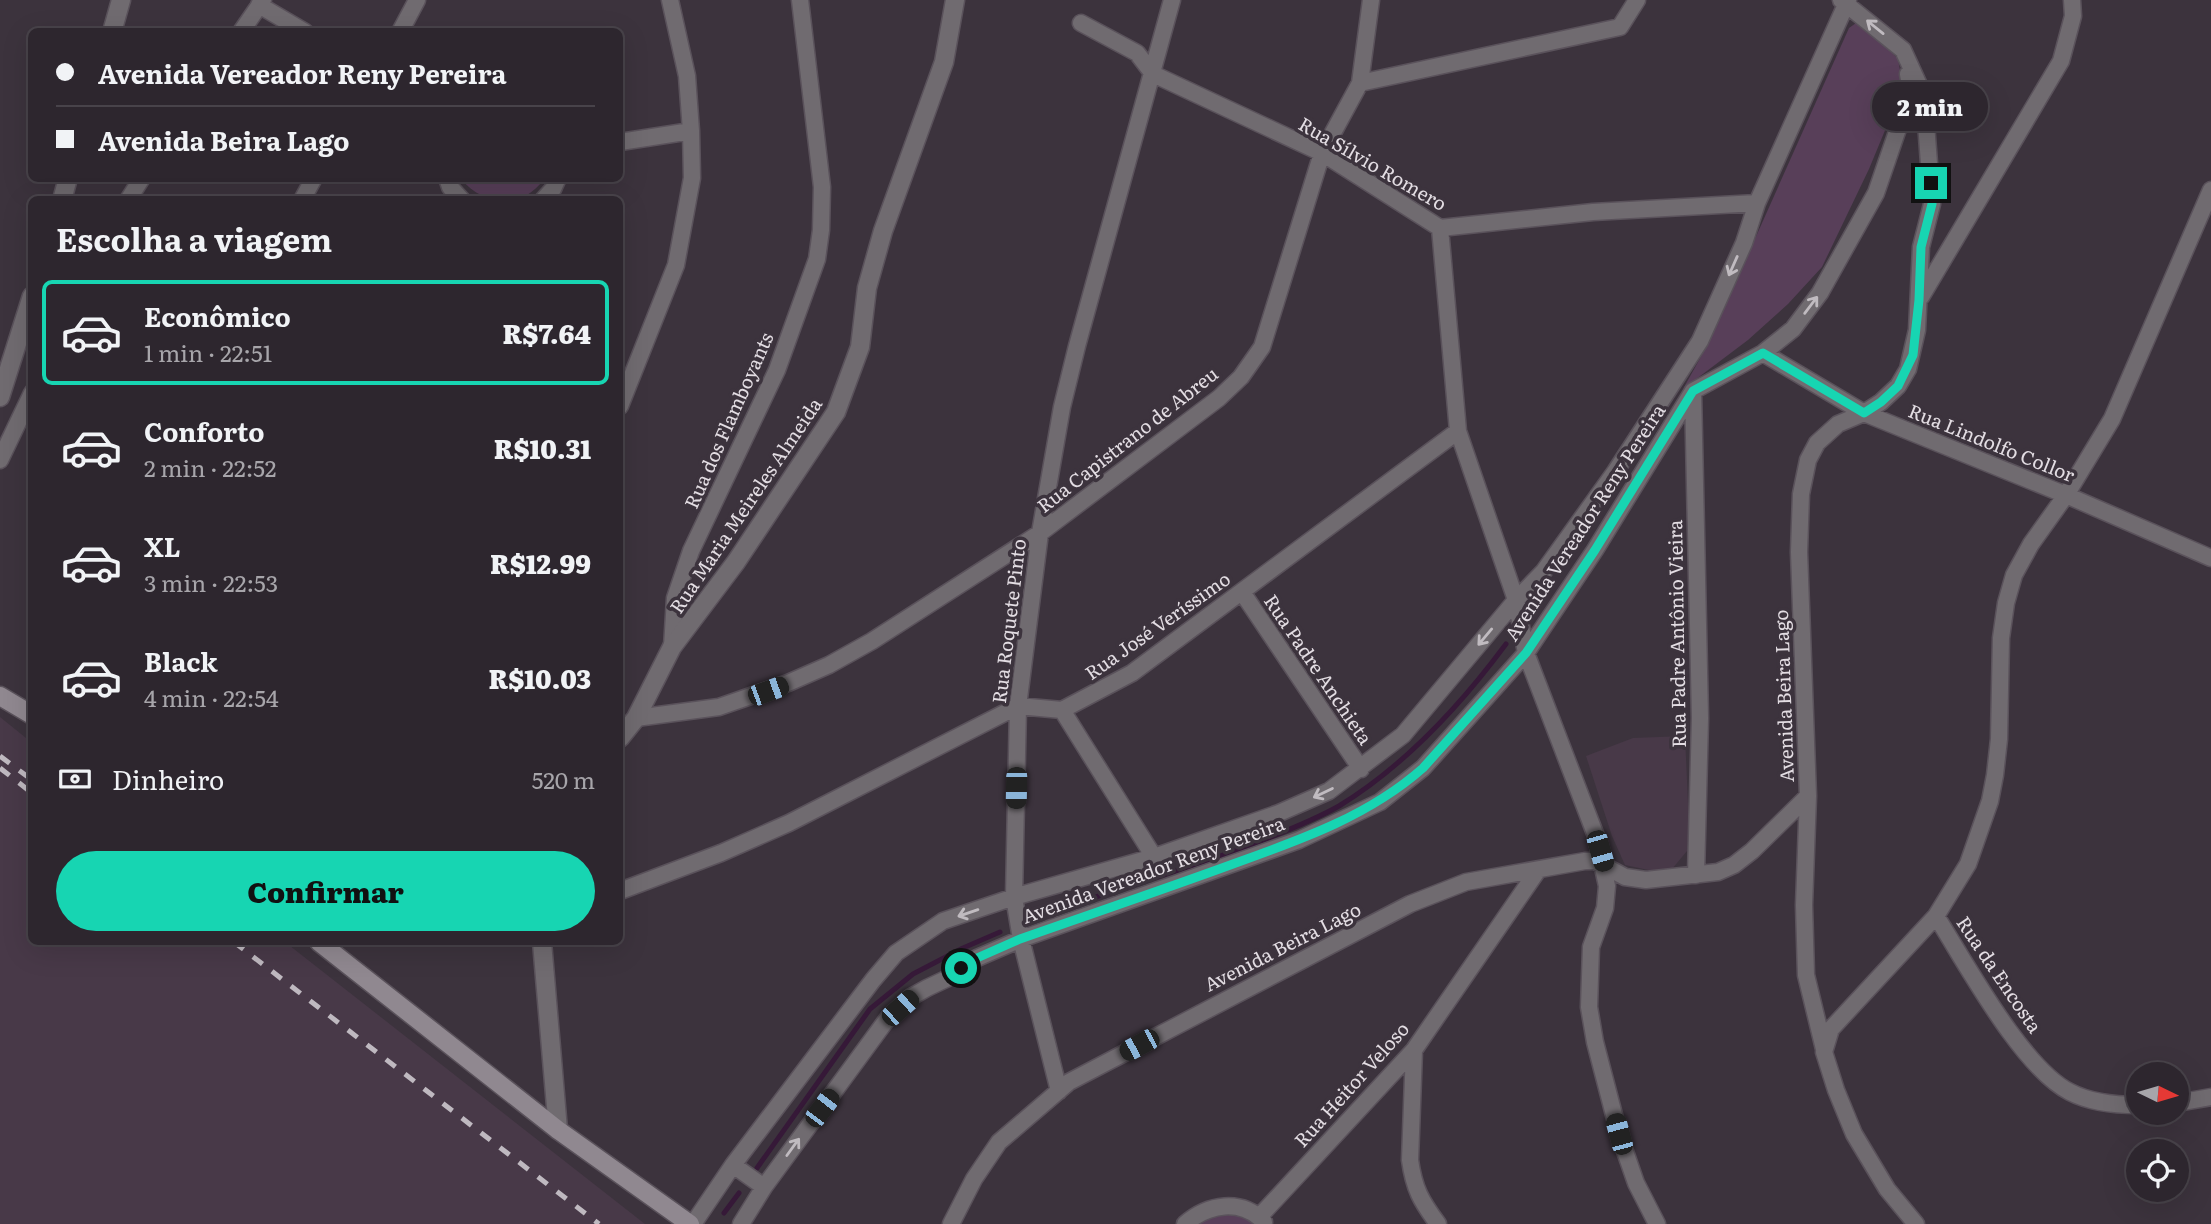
<!DOCTYPE html>
<html lang="pt">
<head>
<meta charset="utf-8">
<style>
	:root { --surface:#2d262e; --page:#39323a; --text:#f1f3f6; --muted:#a7a5aa; --line:#48434a; --accent:#17d5b2 }
	body { margin:0; font-family:Literata,serif; background:var(--page); color:var(--text); height:100vh; display:flex; flex-direction:column; font-size:26px; white-space:nowrap }
	* { box-sizing:border-box; margin:0 }
	p { font-size:23px; color:var(--muted) }
	.icon { flex:none; width:38px; height:38px; fill:none; stroke:currentColor; stroke-width:2; stroke-linecap:round; stroke-linejoin:round }
	.map { position:relative; flex:1; overflow:hidden }
	.sheet { position:absolute; left:28px; top:196px; width:595px; height:749px; display:flex; flex-direction:column; background:var(--surface); border-radius:10px; box-shadow:0 7px 28px #0002,0 0 0 2px var(--line) }
	.sheet>* { flex:none }
	.top-card { position:absolute; left:28px; top:28px; width:595px; height:154px; border-radius:10px; box-shadow:0 7px 28px #0002,0 0 0 2px var(--line); display:grid; align-content:center; height:154px; padding:0 28px; background:var(--surface) }
	.needle { width:46px; rotate:95deg }
	.controls { position:absolute; left:2126px; top:1062px; display:grid; gap:14px }
	.controls a { display:grid; place-items:center; width:63px; height:63px; border-radius:50%; background:var(--surface); box-shadow:0 7px 28px #0002,0 0 0 2px var(--line); font-size:35px }
	.end { position:absolute; width:32px; height:32px; margin:-16px; border:9px solid #17d5b2; background:#111; box-shadow:0 0 0 4px #111 }
	.from { border-radius:50% }
	.bubble { position:absolute; height:49px; border-radius:24px; background:var(--surface); box-shadow:0 7px 28px #0002,0 0 0 2px var(--line); font-size:23px; font-weight:800; line-height:49px; text-align:center }
	.car { position:absolute; width:21px; height:42px; margin:-21px -10px; border-radius:9px; box-shadow:0 0 5px 2px #0007; background:linear-gradient(#222 24%,#8ab4d8 0 40%,#222 0 76%,#8ab4d8 0 86%,#222 0) }
	.top-card b { display:flex; align-items:center; gap:24px; height:66px; font-size:26px }
	.top-card b+b { border-top:2px solid var(--line) }
	.top-card i { width:18px; height:18px; background:var(--text) }
	ul { padding:0; list-style:none }
	li { display:flex; align-items:center; gap:21px; height:105px; margin:0 14px 10px; padding:0 14px; border:4px solid transparent; border-radius:10px }
	li div { flex:1 }
	li b { display:block; font-size:26px }
	li em { font-style:normal; font-weight:800 }
	li.selected { border-color:var(--accent) }
	li>.icon { width:63px; height:63px; stroke-width:1.5 }
	h2 { padding:0 28px; font-size:32px; line-height:84px }
	.pay { display:flex; align-items:center; gap:18px; height:77px; padding:0 28px; font-size:26px }
	.pay p { margin-inline-start:auto }
	.primary-button { display:flex; gap:14px; margin-top:auto; padding:14px 28px }
	.primary-button a { flex:1; height:80px; border-radius:42px; background:var(--accent); color:#111; font-size:28px; font-weight:800; line-height:80px; text-align:center }
	.map>svg:first-child { display:block }
	.built { fill:#483948 }
	.park { fill:#583f59 }
	.lines { fill:none; stroke-linecap:round; stroke-linejoin:round }
	.stream { stroke:#361938; stroke-width:5 }
	.minor-casing { stroke:#5a525b; stroke-width:19 }
	.tertiary-casing { stroke:#5a525b; stroke-width:21 }
	.secondary-casing { stroke:#5a525b; stroke-width:21 }
	.minor { stroke:#706b70; stroke-width:16 }
	.tertiary { stroke:#706b70; stroke-width:18 }
	.secondary { stroke:#908890; stroke-width:18 }
	.rail { stroke:#bfb9c0; stroke-width:5; stroke-dasharray:12 12; stroke-linecap:butt }
	.oneway { stroke:#c0bbc0 }
	.route { stroke:#17d5b2; stroke-width:9 }
	.labels { text-anchor:middle; dominant-baseline:central; stroke-width:7; stroke-linejoin:round; paint-order:stroke }
	.street-label { font-size:19px; fill:#e3dde3; stroke:#3c333d }
</style>
</head>
<body>
<div class="map">
<svg width="2211" height="1224" viewBox="0 0 2211 1224">
	<rect width="100%" height="100%" fill="#3c333d"/>
	<path class="built" d="M0,717L31,742L32,942H285L645,1224H0Z
		M1685,736L1689,825L1687,851L1672,869L1653,871L1625,865L1612,836L1586,756L1633,738Z"/>
	<path class="park" d="M1856,23L1874,34L1898,59L1903,87L1869,169L1822,267L1788,304L1748,340L1683,389L1708,344L1849,28Z
		M461,179H544C521,211 484,206 461,179Z
		M1227,1208L1261,1224H1189Z"/>
	<g class="lines">
		<path class="stream" d="M1030,920C1108,890 1189,870 1266,839C1291,829 1316,819 1339,806C1406,765 1460,706 1506,644
			M757,1168L870,1009L913,974L963,948L1000,932
			M724,1213L739,1193"/>
		<g class="minor-casing">
			<path id="minor" d="M259,5L305,32
				M1081,23L1137,53L1153,74L1322,153L1440,228L1593,212L1757,203
				M241,32L263,0
				M400,32L417,0
				M1360,83L1620,27L1637,0
				M620,142L691,131
				M447,178L450,187L462,200
				M128,200L142,178
				M302,200L314,178
				M543,200L553,189L558,178
				M1440,228L1458,431L1516,600L1526,653L1596,836L1607,886L1605,908L1591,947L1589,1007L1595,1042L1619,1134L1636,1183L1657,1224
				M1921,297L2061,61L2073,16L2072,0
				M1763,353L1864,413L2066,495L2211,558
				M1693,391L1700,718L1696,875
				M620,406L676,265L692,178L691,131L687,76L670,0
				M0,460L32,393
				M1242,592L1361,769
				M672,647L675,598L691,551L777,370L817,259L821,230L822,187L800,0
				M1062,710L1154,857
				M636,718L719,707L788,683L829,665L872,641L1040,533L1219,398L1241,377L1262,347L1322,153L1360,83L1371,0
				M1808,796L1804,905L1806,975L1824,1049
				M620,891L721,853L789,823L1018,706L1062,710L1132,673L1458,431
				M1936,916C1966,963 2022,1068 2070,1092C2091,1103 2115,1105 2138,1105
				M1414,1050L1410,1160C1414,1189 1421,1201 1438,1224
				M1059,1091L1021,939L1014,897L1018,706L1040,533L1062,407L1077,346L1172,0
				M2177,1103L2211,1097
				M733,1165L764,1187
				M1259,1217L1414,1050L1538,870
				M693,1224L733,1165L873,980L896,953L943,921L1014,897L1154,857L1279,813L1329,791L1403,735L1516,600L1544,571L1615,472L1700,341L1744,243L1757,203L1848,0
				M741,1224L764,1187L888,1018L911,997L927,988L946,979L977,958L1021,939L1299,840L1380,802L1423,768L1526,653L1595,550L1693,391L1763,353L1793,329L1820,293L1876,193L1911,91L1908,74
				M951,1224L974,1179L999,1142L1069,1082L1410,904L1466,882L1585,861H1595L1625,877L1646,880L1718,872L1734,865L1752,851L1808,796L1799,552L1801,494L1808,460L1817,443L1838,424L1864,413L1881,402L1898,386L1908,369L1917,330L1921,247L1932,204L1924,96L1903,50L1841,0
				M1185,1224C1208,1204 1241,1198 1264,1222
				M1916,1224L1887,1189L1854,1134L1836,1090L1824,1052L1831,1029L1936,916L1968,864L1990,801L1995,775L1999,739L2001,638L2006,603L2014,575L2031,544L2066,495L2112,419L2211,190"/>
		</g>
		<g class="tertiary-casing">
			<path id="tertiary" d="M112,32L121,0
				M62,200L68,178
				M0,397L32,296
				M620,738L636,718L672,647L736,562L836,412L860,347L867,288L883,231L944,62L955,0
				M542,942L558,1130"/>
		</g>
		<g class="secondary-casing">
			<path id="secondary" d="M0,696L32,715
				M319,942L558,1130L690,1224"/>
		</g>
		<use href="#minor" class="minor"/>
		<use href="#tertiary" class="tertiary"/>
		<use href="#secondary" class="secondary"/>
		<path class="rail" d="M0,756L32,780
			M0,768L32,793
			M234,942L599,1224"/>
	</g>
	<defs><path id="oneway-shaft" d="M-6 0H5M1.5-3L5.5 0L1.5 3" fill="none" stroke-width="1.6" stroke-linecap="round" stroke-linejoin="round" transform="scale(1.75)"/></defs>
	<g class="oneway">
		<use href="#oneway-shaft" transform="translate(1875 27) rotate(-141)"/>
		<use href="#oneway-shaft" transform="translate(1733 266) rotate(114)"/>
		<use href="#oneway-shaft" transform="translate(1811 305) rotate(-53)"/>
		<use href="#oneway-shaft" transform="translate(1485 637) rotate(130)"/>
		<use href="#oneway-shaft" transform="translate(1323 793) rotate(154)"/>
		<use href="#oneway-shaft" transform="translate(968 913) rotate(161)"/>
		<use href="#oneway-shaft" transform="translate(793 1147) rotate(-54)"/>
	</g>
	<g class="lines">
		<path class="route" d="M961,968L977,958L1020,939C1091,914 1162,890 1233,864C1300,840 1369,816 1423,768L1526,653L1595,550L1693,391L1763,353L1864,413L1881,402L1898,386L1913,355L1919,300L1921,247L1932,204L1931,183"/>
	</g>
	<g class="labels">
		<g class="street-label">
			<text transform="translate(1373 163) rotate(30)">Rua Sílvio Romero</text>
			<text transform="translate(728 420) rotate(-66)">Rua dos Flamboyants</text>
			<text transform="translate(1127 439) rotate(-38)">Rua Capistrano de Abreu</text>
			<text transform="translate(1992 442) rotate(22)">Rua Lindolfo Collor</text>
			<text transform="translate(745 505) rotate(-56)">Rua Maria Meireles Almeida</text>
			<text transform="translate(1584 522) rotate(-57)">Avenida Vereador Reny Pereira</text>
			<text transform="translate(1008 621) rotate(-83)">Rua Roquete Pinto</text>
			<text transform="translate(1157 625) rotate(-35)">Rua José Veríssimo</text>
			<text transform="translate(1676 634) rotate(-91)">Rua Padre Antônio Vieira</text>
			<text transform="translate(1319 669) rotate(56)">Rua Padre Anchieta</text>
			<text transform="translate(1783 696) rotate(-92)">Avenida Beira Lago</text>
			<text transform="translate(1153 869) rotate(-20)">Avenida Vereador Reny Pereira</text>
			<text transform="translate(1282 946) rotate(-27)">Avenida Beira Lago</text>
			<text transform="translate(2000 974) rotate(56)">Rua da Encosta</text>
			<text transform="translate(1351 1084) rotate(-48)">Rua Heitor Veloso</text>
		</g>
	</g>
</svg>
<div class="controls">
<a><svg class="needle" viewBox="-14 -14 28 28"><path d="M0-13l5 13h-10z" fill="#e53935"/><path d="M0 13l5-13h-10z" fill="#a7a5aa"/></svg></a>
<a><svg class="icon" aria-label="locate" viewBox="0 0 24 24"><circle cx="12" cy="12" r="6"/><path d="M12 2v4M12 18v4M2 12h4M18 12h4"/></svg></a>
</div>
<i class="end from" style="left:961px;top:968px"></i>
<i class="end" style="left:1931px;top:183px"></i>
<div class="bubble" style="left:1872px;top:82px;width:116px">2 min</div>
<i class="car" style="left:768px;top:691px;rotate:70deg"></i>
<i class="car" style="left:1016px;top:788px;rotate:181deg"></i>
<i class="car" style="left:1600px;top:851px;rotate:164deg"></i>
<i class="car" style="left:900px;top:1008px;rotate:48deg"></i>
<i class="car" style="left:1139px;top:1045px;rotate:242deg"></i>
<i class="car" style="left:822px;top:1108px;rotate:37deg"></i>
<i class="car" style="left:1619px;top:1134px;rotate:345deg"></i>
<div class="top-card">
<b><i class="from"></i>Avenida Vereador Reny Pereira</b>
<b><i></i>Avenida Beira Lago</b>
</div>
<section class="sheet">
<h2>Escolha a viagem</h2>
<ul>
<li class="selected"><svg class="icon" aria-label="car" viewBox="0 0 24 24"><path d="M5 17H2v-5l4-1 3-4h7l3 4 3 1v5h-3M9 17h6M6 11h13"/><circle cx="7" cy="17" r="2"/><circle cx="17" cy="17" r="2"/></svg><div><b>Econômico</b><p>1 min · 22:51</p></div><em>R$7.64</em></li>
<li><svg class="icon" aria-label="car" viewBox="0 0 24 24"><path d="M5 17H2v-5l4-1 3-4h7l3 4 3 1v5h-3M9 17h6M6 11h13"/><circle cx="7" cy="17" r="2"/><circle cx="17" cy="17" r="2"/></svg><div><b>Conforto</b><p>2 min · 22:52</p></div><em>R$10.31</em></li>
<li><svg class="icon" aria-label="car" viewBox="0 0 24 24"><path d="M5 17H2v-5l4-1 3-4h7l3 4 3 1v5h-3M9 17h6M6 11h13"/><circle cx="7" cy="17" r="2"/><circle cx="17" cy="17" r="2"/></svg><div><b>XL</b><p>3 min · 22:53</p></div><em>R$12.99</em></li>
<li><svg class="icon" aria-label="car" viewBox="0 0 24 24"><path d="M5 17H2v-5l4-1 3-4h7l3 4 3 1v5h-3M9 17h6M6 11h13"/><circle cx="7" cy="17" r="2"/><circle cx="17" cy="17" r="2"/></svg><div><b>Black</b><p>4 min · 22:54</p></div><em>R$10.03</em></li>
</ul>
<div class="pay"><svg class="icon" aria-label="cash" viewBox="0 0 24 24"><path d="M3 7h18v10H3z"/><circle cx="12" cy="12" r="2"/></svg>Dinheiro<p>520 m</p></div>
<div class="primary-button"><a>Confirmar</a></div>
</section>
</div>
</body>
</html>
